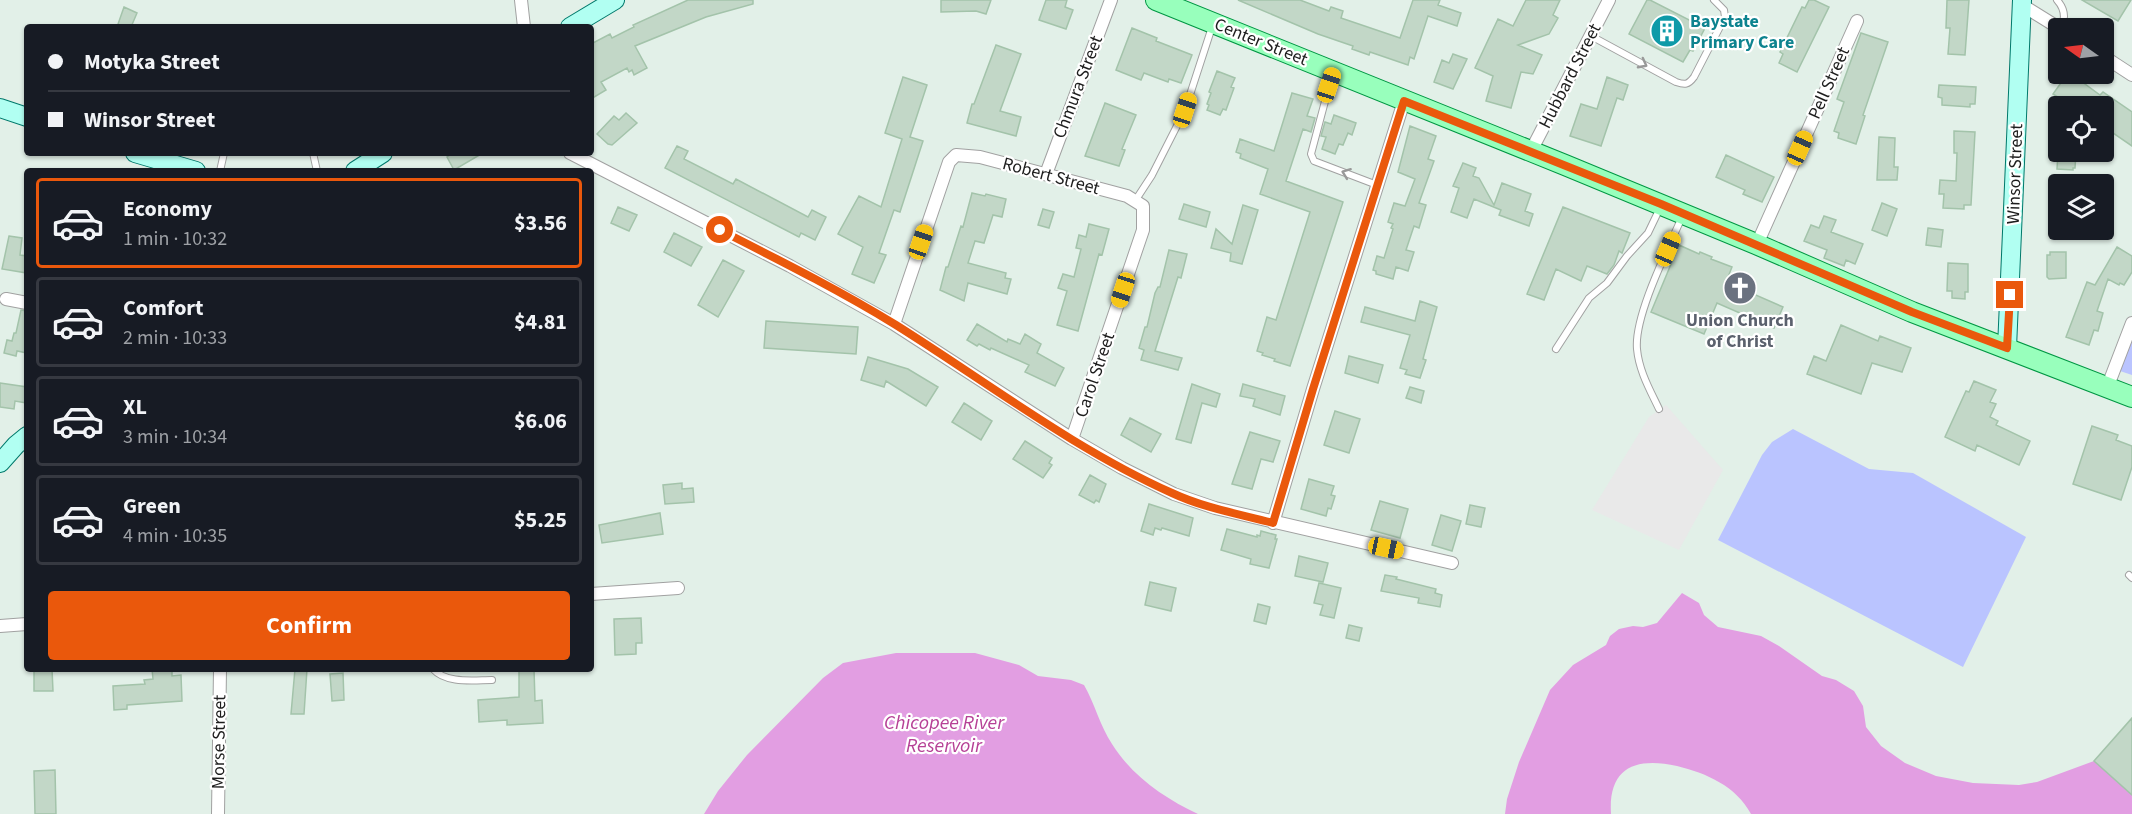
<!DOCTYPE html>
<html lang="en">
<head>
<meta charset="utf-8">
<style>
	:root { --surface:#171b24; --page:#242831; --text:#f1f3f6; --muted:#9ea1a6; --line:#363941; --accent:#ea580c }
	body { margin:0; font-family:"Source Sans 3",sans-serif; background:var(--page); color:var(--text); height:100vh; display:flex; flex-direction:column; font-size:22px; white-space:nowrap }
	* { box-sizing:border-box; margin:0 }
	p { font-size:20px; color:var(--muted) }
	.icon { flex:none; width:33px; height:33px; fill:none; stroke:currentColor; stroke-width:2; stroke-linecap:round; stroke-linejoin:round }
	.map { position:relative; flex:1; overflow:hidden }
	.sheet { position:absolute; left:24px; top:168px; width:570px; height:504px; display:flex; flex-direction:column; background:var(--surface); border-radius:6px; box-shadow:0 2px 4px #0004 }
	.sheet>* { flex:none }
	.hud { position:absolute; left:24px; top:24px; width:570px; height:132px; border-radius:6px; box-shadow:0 2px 4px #0004; display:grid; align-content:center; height:132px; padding:0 24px; background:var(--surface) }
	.needle { width:39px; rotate:284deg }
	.tools { position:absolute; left:2048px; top:18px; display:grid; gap:12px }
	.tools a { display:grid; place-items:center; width:66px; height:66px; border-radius:6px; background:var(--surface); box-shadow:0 2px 4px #0004; font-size:30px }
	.end { position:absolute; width:27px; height:27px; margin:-14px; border:8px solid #ea580c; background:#fff; box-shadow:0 0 0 3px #fff }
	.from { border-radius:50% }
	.car { position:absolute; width:18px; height:36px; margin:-18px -9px; border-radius:8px; box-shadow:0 0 4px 2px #0007; background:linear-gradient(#f5c518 24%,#345 0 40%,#f5c518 0 76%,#345 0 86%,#f5c518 0) }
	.hud b { display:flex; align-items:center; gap:21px; height:57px; font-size:22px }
	.hud b+b { border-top:2px solid var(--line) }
	.hud i { width:15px; height:15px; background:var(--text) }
	ul { padding:10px 0 0; list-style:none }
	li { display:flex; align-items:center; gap:18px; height:90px; margin:0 12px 9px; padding:0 12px; border:3px solid var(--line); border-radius:6px }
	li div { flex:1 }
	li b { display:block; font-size:22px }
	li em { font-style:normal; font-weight:700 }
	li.current { border-color:var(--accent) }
	li>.icon { width:54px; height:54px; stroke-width:1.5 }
	.button { display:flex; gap:12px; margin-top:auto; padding:12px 24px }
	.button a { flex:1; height:69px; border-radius:6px; background:var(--accent); color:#fff; font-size:24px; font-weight:700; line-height:69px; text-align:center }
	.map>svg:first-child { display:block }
	.park { fill:#bac4ff }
	.parking { fill:#e9e9e9 }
	.water { fill:#e29ee2 }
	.building { fill:#c2d7c7; stroke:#a3c3aa; stroke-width:1.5 }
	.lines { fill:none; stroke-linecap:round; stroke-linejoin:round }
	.lane-casing { stroke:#a1a1a1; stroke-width:8 }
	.street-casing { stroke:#a1a1a1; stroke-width:14 }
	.secondary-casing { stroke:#00796b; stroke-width:20 }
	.primary-casing { stroke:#009743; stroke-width:22 }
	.lane { stroke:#fff; stroke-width:6 }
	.street { stroke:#fff; stroke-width:12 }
	.secondary { stroke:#b1fff2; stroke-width:18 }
	.primary { stroke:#98ffbc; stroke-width:20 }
	.oneway { stroke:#999 }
	.route { stroke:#ea580c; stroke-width:8 }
	.labels { text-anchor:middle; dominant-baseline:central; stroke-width:4.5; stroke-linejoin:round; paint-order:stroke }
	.culture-label { font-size:18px; font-weight:bold; fill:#0d838f; stroke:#fff; text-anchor:start }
	.street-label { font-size:18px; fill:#1d1d1d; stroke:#fff }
	.worship-label { font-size:18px; font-weight:bold; fill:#5b616d; stroke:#fff }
	.water-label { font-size:20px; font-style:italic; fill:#b64196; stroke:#fff }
</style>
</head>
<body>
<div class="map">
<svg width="2132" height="814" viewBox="0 0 2132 814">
	<rect width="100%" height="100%" fill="#e2f0e8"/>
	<path class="park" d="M2132,331V375L2114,369Z
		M1793,429L1869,469L1913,473L2026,537L1963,667L1718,540L1762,455L1772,442Z"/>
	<path class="parking" d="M1666,405L1723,470L1679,550L1592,510L1649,417Z"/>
	<path class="water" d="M1682,593L1699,603L1704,615L1718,627L1761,636L1779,646L1822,676L1836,680L1854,691L1863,706L1866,727L1881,746L1905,763L1936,776L1973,783L2019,785L2037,782L2094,761L2132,795V814H1751C1736,786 1706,773 1677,766C1636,757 1608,767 1611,814H1505L1507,799L1519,762L1550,690L1573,665L1606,645L1610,636L1619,629L1633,626L1643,627L1657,623Z
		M896,653H975L1019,665L1038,676L1071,680L1084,685C1095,704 1100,726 1112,744C1132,776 1164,798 1198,814H704L718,791L747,755L823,678L843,663Z"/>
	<path class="building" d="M688,0H753V4L706,17L635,46L647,68L634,75L632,70L629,72L627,68L601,82L606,90L591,99V44L610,34L612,38L634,27L633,25Z
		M941,0H991L986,14L976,11L941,12Z
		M1046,0H1067L1065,7L1073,10L1066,29L1039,20Z
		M1238,0H1300L1329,11L1331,7L1343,11L1341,18L1400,38L1413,0H1440L1438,5L1461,13L1457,26L1428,16L1414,59L1410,57L1408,65L1370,52L1369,55L1352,49L1353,46L1318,34Z
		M1526,0H1560L1553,15L1558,18L1549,34L1518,45L1542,55L1533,74L1521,72L1511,108L1486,101L1493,76L1475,68L1498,19L1513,26Z
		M1647,0H1650L1705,28L1693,51L1690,50L1683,62L1629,34Z
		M1809,0H1814L1829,7L1797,72L1779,63L1783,54L1780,52L1802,7L1805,8Z
		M1947,0H1969L1965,55L1948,54L1950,28H1946Z
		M2082,0H2131L2118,21Z
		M124,7L137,13L131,27H117Z
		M1132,28L1157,38L1156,41L1192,55L1181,83L1169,79L1168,82L1144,73L1141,80L1116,70Z
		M1861,33L1888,42L1863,115L1865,116L1856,144L1838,138L1839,133L1834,131L1844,102L1837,99Z
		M996,45L1021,54L1000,111L1021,117L1016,136L967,123L972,104H974Z
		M1453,54L1467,59L1453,89L1434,82L1442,60L1449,63Z
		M1217,71L1235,78L1231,87L1234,88L1226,110L1223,109L1220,115L1207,110L1209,105L1207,104L1211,93L1209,92Z
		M2062,74H2077V78L2100,95L2103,92L2132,112V146L2103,126V106H2072L2053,94L2063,80Z
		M903,77L927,85L910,137L923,141L900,212L894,210L879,253L886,255L874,283L852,274L863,247L838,234L859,196L881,207L902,139L885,133Z
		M1607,77L1628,85L1623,100L1617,98L1601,146L1570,136L1581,104L1597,109Z
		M1939,85L1976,87L1975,104H1970V107L1942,105V98L1938,97Z
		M1292,93L1313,99L1307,116L1315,118L1311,132L1303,129L1286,181L1343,202L1290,366L1274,361L1275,359L1262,355L1263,353L1257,351L1267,317L1276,320L1310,212L1260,194L1268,169L1240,158L1241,154L1236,152L1240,139L1274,151Z
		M1105,103L1136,115L1122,149L1125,150L1119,166L1085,156Z
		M626,113L637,123L612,145L608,144L597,134L614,116L619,120Z
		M1334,115L1356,123L1352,135L1348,133L1343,145L1339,144L1335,154L1322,149L1326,137L1321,136L1325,122L1331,124Z
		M1410,126L1436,136L1428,159L1434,161L1419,203L1426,205L1419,228L1414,226L1406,250L1414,252L1408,271L1396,267L1393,279L1376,274V271L1373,270L1377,256L1384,258L1393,229L1391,228L1393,224L1388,222L1394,203L1405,206L1415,179L1398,172Z
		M1954,131L1975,132L1971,205H1964V209L1943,208L1944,194H1939L1940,180L1956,181L1957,153H1954Z
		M1879,137L1895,138L1894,167H1898L1897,180H1877Z
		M677,146L688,151L684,159L733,184L736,179L808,217L812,210L826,217L815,240L801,233L799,237L665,168Z
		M2058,152H2076L2075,168H2073V170L2057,169Z
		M453,153H483L454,170L447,157Z
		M1726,155L1774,177L1762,202L1743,194L1745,190L1716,177Z
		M1463,163L1476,168L1473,176L1479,178L1494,205L1502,183L1531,194L1525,211L1533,214L1529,226L1499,215L1501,210L1474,199L1467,218L1451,212L1459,188L1453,186Z
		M972,193L985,196L986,194L1006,199L1002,217L993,215L984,243L975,241L968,263L1006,273L1005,278L1011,279L1007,294L968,283L964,301L940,290L946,267H948L961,226L963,227Z
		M1882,203L1897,209L1887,236L1872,230Z
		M1184,204L1210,212L1206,227L1179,219Z
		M1243,205L1258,210L1242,264L1230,261L1231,253L1211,248L1216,229L1232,244Z
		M618,207L637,215L629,231L611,223Z
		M1563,207L1630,233L1622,253L1619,251L1614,265L1607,274L1587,266L1581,281L1556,269L1544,300L1527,294Z
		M1043,209L1054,212L1049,228L1038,225Z
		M1824,216L1836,220L1831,232L1863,244L1855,264L1846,260L1844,266L1824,258L1827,250L1804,241L1811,225L1819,228Z
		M1089,224L1109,229L1102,255L1099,254L1078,331L1057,325L1067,291L1058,288L1063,274L1074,277L1081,249L1076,248L1079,235L1086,237Z
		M1928,228L1943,230L1941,247L1926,245Z
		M674,233L702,247L691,266L664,252Z
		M9,236L22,238L20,255L27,256V273L2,269Z
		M1679,245L1699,254L1700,252L1712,257L1711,259L1732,267L1728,277L1744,283L1743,286L1753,290L1751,293L1783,307L1774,328L1717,303L1704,334L1651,312Z
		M2117,247L2132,256V272L2124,285L2120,283L2119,285L2108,279L2097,311L2103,313L2098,331L2094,330L2089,345L2066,337L2087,282L2095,285Z
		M1169,250L1187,254L1181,278L1178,277L1155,351L1182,358L1178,370L1141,360L1144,350L1139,348L1145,327H1147L1155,293L1158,287H1160Z
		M2050,252H2066V278L2049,279L2047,277V255H2050Z
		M723,260L744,271L718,317L698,305Z
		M1948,263L1968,264V292H1965V299L1952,298V291H1947Z
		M1420,301L1437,307L1423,359L1426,360L1420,378L1405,374L1407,370L1400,368L1410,335L1361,322L1365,307L1415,321Z
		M21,310L27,311V353L17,351L16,356L4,353L7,340L12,341L14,333H16Z
		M766,321L858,327L856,354L764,348Z
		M977,324L1007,342L1008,339L1020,344L1025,334L1041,344L1037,353L1064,368L1055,386L1025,372L1029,365L991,348L990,350L979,344L977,346L967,340Z
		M1841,325L1878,341L1880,336L1911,348L1902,372L1872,363L1861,394L1807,374L1814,356L1826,361Z
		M1349,356L1383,365L1378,383L1345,373Z
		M868,357L908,369L938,387L926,406L886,381L884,387L861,380Z
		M1974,381L1996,390L1990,402L1996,404L1990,417L1998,421L1996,425L2030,441L2019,465L1977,445L1975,451L1945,437L1966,391L1969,392Z
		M0,383L27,387V403L15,401L14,409L0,407Z
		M1192,384L1220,394L1216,407L1202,403L1191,443L1176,439Z
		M1243,384L1285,396L1280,415L1253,406L1255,399L1240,396Z
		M1410,387L1424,391L1421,403L1406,398Z
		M964,403L992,421L981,440L952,422Z
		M1335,411L1360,419L1349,453L1324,445Z
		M1130,418L1161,434L1151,452L1121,435Z
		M2092,426L2118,435L2116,440L2132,446V467L2121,500L2073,484Z
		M1250,432L1280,441L1273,462L1261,459L1252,489L1232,484Z
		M1025,441L1052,458L1049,463L1052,465L1043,478L1013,459Z
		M1090,475L1106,484L1099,502L1096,500L1094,503L1079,495Z
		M1309,479L1334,486L1331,495L1335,496L1331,509L1328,508L1326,516L1301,509Z
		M682,483V489L693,488L694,502L665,504L663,485Z
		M1380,501L1408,509L1400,538L1371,530Z
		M1149,504L1193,518L1189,536L1162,528L1161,530L1155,528L1153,535L1141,531Z
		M1470,505L1485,508L1481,527L1466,524Z
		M660,513L663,534L602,543L599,525Z
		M1441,515L1461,521L1452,551L1432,545Z
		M1227,529L1257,537V535L1260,536L1261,531L1276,535L1275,539H1277L1269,568L1250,564L1251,559L1221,550Z
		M1299,556L1328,563L1323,582L1295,576Z
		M1385,575L1397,577L1396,579L1436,589L1435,593L1442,595L1440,607L1418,603L1419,598L1381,591Z
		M1150,582L1176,588L1171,611L1145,605Z
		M1319,583L1341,588L1334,618L1320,615L1323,605L1314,603Z
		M1258,604L1270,607L1266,624L1254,621Z
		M641,618L642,643H636V654L615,655L614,619Z
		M1349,625L1362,628L1359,641L1346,638Z
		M34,669H52L53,691H34Z
		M152,669H172V676L181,675L182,701L127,705V709L114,710L113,686L145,684L144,680L153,679Z
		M295,669H307L304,714H291Z
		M519,669H534L535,701L542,700L543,723L507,725V720L479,722L478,700L519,697Z
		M343,673L344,700L332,701L330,674Z
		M2132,718V795L2094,761Z
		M55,770L56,814H35L34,771Z"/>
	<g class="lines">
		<g class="lane-casing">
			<path id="lane" d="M2057,0C2065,9 2066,18 2061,28
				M1591,36L1676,82C1685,85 1688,85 1694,77L1725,17L1724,10L1714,0
				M1332,75L1311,154L1314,161L1377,185
				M313,153L317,171
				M220,171L224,153
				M1135,201L1152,175L1185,110L1212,27
				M1556,349L1589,298L1607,283L1627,256L1648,233L1660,208
				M1659,409C1650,390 1639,371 1637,349C1634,316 1668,249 1682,217
				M2129,575L2132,578
				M433,669C446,684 474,680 492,680"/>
		</g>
		<g class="street-casing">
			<path id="street" d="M521,0L524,27
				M2022,5L2059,28
				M2103,56L2132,75
				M1531,151L1609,0
				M570,153L790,266L894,324L1072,439L1122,468L1174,494L1215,508L1452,563
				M1046,174L1111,0
				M1757,244L1857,21
				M6,299L27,303
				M894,324L949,162L956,155L980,157L1127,196L1143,206V230L1072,439
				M2107,388L2132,323
				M1273,523L1313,389L1404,101
				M591,594L678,588
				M0,626L27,624
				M218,814L220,669"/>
		</g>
		<g class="secondary-casing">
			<path id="secondary" d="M570,27L615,0
				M0,108L27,117
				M135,153L196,171
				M355,171L383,153
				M2007,348L2022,0
				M0,463L16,445L27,436"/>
		</g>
		<g class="primary-casing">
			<path id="primary" d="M1156,0L1565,165L1756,244L1912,312L2132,397"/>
		</g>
		<use href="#lane" class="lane"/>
		<use href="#street" class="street"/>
		<use href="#secondary" class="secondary"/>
		<use href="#primary" class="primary"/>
	</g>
	<defs><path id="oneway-chevron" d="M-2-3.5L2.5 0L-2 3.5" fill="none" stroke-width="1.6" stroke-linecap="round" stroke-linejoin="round" transform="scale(1.5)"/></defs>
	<g class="oneway">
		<use href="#oneway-chevron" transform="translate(1643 64) rotate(28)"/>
		<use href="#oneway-chevron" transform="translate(1346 173) rotate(-159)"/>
	</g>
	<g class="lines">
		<path class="route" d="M720,230C779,260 839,290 896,325C987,382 1074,449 1172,493C1204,508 1239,514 1273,523L1313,389L1404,101L1661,204L1912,312L2007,348L2010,295"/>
	</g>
	<defs>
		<g id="building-disc" transform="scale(1.725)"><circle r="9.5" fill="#0f9aa8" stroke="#fff"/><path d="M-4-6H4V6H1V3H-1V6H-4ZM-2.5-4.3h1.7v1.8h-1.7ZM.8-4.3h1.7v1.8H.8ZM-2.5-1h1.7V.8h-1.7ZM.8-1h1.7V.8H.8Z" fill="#fff"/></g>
		<g id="church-disc" transform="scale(1.725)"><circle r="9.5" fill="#6b7280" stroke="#fff"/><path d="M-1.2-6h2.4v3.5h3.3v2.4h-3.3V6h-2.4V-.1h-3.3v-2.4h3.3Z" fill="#fff"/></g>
	</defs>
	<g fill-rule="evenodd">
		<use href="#building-disc" x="1667" y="31"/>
		<use href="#church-disc" x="1740" y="288"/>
	</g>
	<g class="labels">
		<g class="culture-label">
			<text x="1690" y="21">Baystate<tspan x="1690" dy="21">Primary Care</tspan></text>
		</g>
		<g class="street-label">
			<text transform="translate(1261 42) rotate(22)">Center Street</text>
			<text transform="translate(1570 76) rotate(-63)">Hubbard Street</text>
			<text transform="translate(1829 83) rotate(-66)">Pell Street</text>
			<text transform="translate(1078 87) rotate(-69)">Chmura Street</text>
			<text transform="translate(2015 174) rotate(-88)">Winsor Street</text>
			<text transform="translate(1051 176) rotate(15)">Robert Street</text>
			<text transform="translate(1095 375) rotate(-71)">Carol Street</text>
			<text transform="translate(219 742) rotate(-89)">Morse Street</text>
		</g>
		<g class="worship-label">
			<text x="1740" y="320">Union Church<tspan x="1740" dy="21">of Christ</tspan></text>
		</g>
		<g class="water-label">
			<text x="944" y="723">Chicopee River<tspan x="944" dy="23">Reservoir</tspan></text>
		</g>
	</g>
</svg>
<div class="tools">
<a><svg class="needle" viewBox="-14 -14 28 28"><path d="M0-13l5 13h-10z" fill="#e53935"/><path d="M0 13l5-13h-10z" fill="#9ea1a6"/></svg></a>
<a><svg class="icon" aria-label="locate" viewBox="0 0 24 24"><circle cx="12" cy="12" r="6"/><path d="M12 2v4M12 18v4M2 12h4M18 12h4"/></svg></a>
<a><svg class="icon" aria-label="layers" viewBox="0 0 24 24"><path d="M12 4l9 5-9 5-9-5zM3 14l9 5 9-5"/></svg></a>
</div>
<i class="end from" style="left:720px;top:230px"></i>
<i class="end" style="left:2010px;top:295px"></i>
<i class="car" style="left:1329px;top:85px;rotate:18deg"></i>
<i class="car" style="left:1185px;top:110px;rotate:18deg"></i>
<i class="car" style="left:1800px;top:148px;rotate:24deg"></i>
<i class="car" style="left:921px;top:242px;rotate:19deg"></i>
<i class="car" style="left:1668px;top:249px;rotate:23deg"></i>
<i class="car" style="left:1123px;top:290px;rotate:198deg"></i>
<i class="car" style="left:1386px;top:548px;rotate:102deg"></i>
<div class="hud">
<b><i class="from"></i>Motyka Street</b>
<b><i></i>Winsor Street</b>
</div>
<section class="sheet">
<ul>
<li class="current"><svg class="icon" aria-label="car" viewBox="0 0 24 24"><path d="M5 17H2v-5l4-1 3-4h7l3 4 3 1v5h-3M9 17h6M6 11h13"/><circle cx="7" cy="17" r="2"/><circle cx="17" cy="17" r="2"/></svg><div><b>Economy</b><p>1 min · 10:32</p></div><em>$3.56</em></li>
<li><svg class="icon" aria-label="car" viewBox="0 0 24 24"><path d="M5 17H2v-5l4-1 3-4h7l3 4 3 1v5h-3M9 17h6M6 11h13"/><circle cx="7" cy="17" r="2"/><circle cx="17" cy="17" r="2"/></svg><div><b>Comfort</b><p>2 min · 10:33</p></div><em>$4.81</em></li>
<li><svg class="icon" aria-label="car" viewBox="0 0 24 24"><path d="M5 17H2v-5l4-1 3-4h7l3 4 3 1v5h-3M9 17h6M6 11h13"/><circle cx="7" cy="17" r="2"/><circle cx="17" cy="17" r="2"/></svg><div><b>XL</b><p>3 min · 10:34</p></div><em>$6.06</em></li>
<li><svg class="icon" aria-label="car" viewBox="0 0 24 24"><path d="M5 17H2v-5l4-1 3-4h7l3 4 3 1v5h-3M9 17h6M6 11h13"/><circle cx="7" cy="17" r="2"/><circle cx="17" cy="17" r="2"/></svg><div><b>Green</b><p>4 min · 10:35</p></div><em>$5.25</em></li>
</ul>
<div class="button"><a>Confirm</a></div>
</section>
</div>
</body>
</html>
